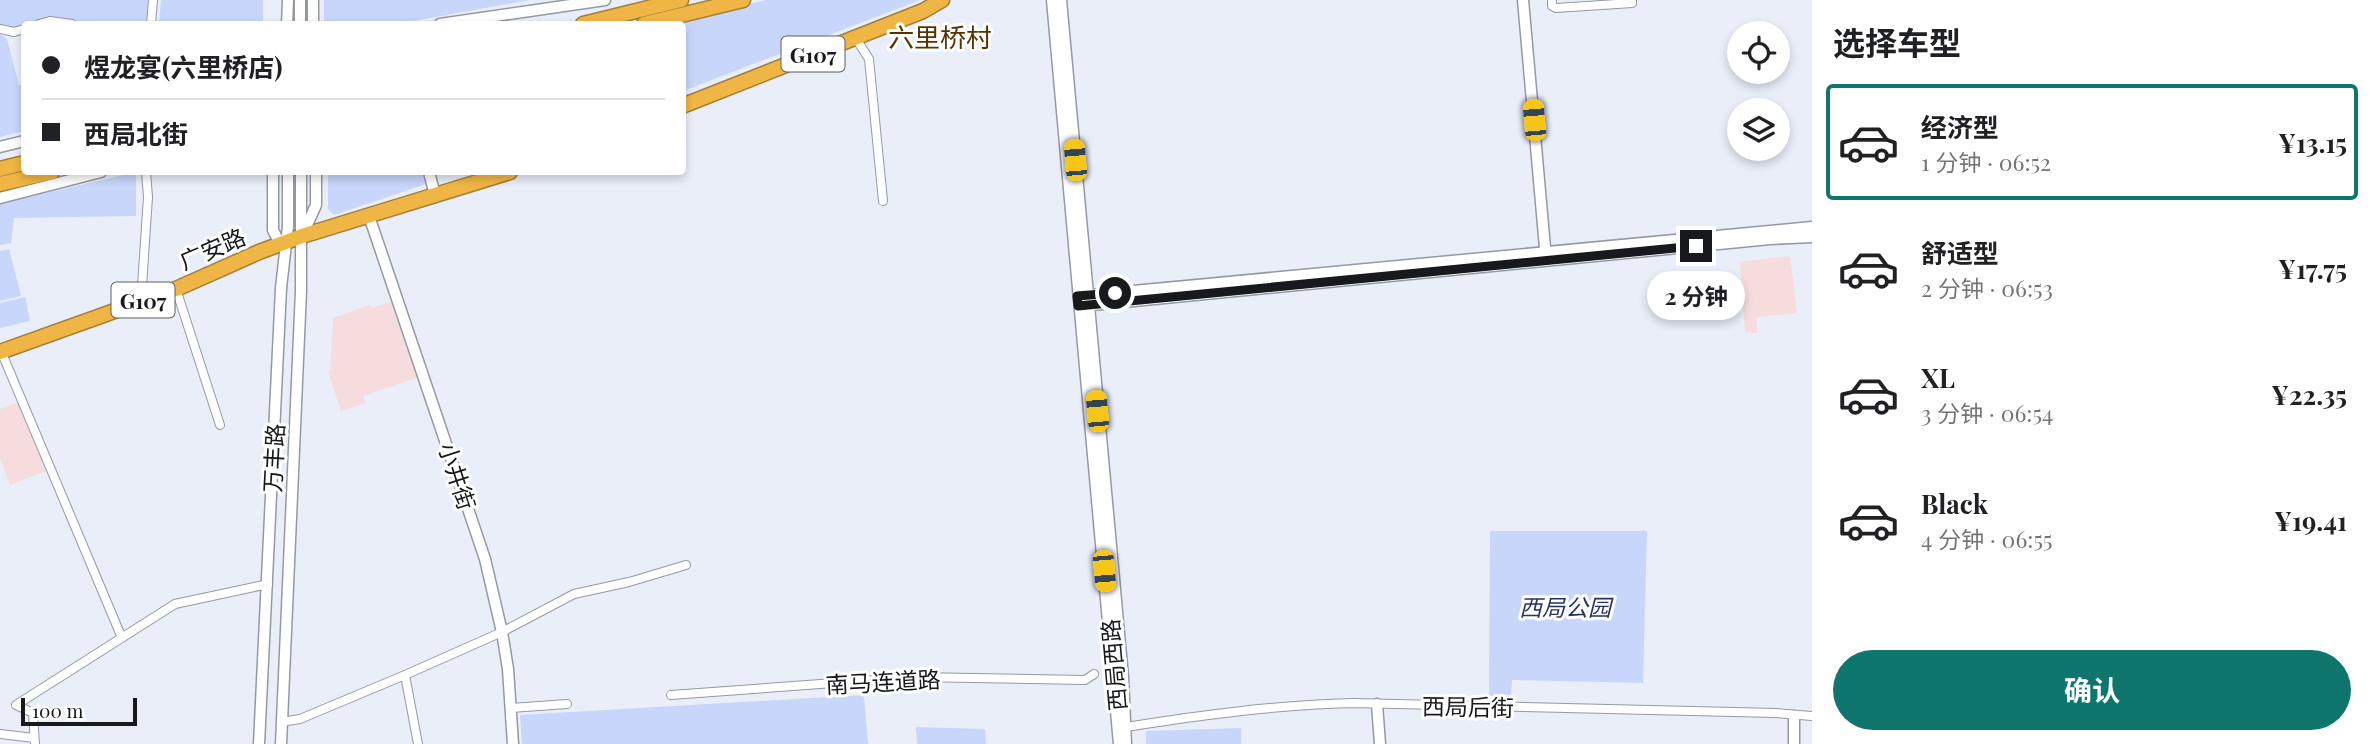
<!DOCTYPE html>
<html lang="zh">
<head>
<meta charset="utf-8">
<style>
	:root { --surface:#fff; --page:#f2f2f2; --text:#202124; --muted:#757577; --line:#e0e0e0; --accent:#0f766e }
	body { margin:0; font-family:"Playfair Display","Noto Sans SC",serif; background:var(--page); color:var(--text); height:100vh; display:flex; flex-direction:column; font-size:26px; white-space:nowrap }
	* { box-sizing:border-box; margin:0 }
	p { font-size:23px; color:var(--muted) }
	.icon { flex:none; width:38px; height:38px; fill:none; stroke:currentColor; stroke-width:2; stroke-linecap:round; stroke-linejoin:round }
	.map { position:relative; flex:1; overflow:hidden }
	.drawer { display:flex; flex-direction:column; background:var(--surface); width:560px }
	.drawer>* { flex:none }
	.banner { position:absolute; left:21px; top:21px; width:665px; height:154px; border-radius:7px; box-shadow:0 4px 10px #0003; display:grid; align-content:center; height:154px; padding:0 21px; background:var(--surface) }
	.tools { position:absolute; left:1727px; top:21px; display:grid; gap:14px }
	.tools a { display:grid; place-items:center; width:63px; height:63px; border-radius:50%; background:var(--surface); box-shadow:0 4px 10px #0003; font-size:35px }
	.scale { position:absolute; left:21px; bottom:18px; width:116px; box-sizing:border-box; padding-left:7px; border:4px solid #17191d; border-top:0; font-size:19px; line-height:24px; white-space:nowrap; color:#17191d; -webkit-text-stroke:5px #fff; paint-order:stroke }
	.end { position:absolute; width:32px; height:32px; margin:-16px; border:9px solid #17191d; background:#fff; box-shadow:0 0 0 4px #fff }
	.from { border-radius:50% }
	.bubble { position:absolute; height:49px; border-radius:24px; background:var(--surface); box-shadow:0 4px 10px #0003; font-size:23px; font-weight:700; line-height:49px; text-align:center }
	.car { position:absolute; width:21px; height:42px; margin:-21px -10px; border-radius:9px; box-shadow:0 0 5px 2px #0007; background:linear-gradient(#f5c518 24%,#345 0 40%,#f5c518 0 76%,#345 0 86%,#f5c518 0) }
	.banner b { display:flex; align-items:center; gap:24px; height:66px; font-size:26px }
	.banner b+b { border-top:2px solid var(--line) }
	.banner i { width:18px; height:18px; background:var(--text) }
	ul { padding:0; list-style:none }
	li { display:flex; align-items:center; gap:21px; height:116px; margin:0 14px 10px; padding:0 7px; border:4px solid transparent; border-radius:7px }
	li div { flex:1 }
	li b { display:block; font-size:26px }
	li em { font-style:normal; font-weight:700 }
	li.current { border-color:var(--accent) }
	li>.icon { width:63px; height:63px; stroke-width:1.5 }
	h2 { padding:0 21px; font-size:32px; line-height:84px }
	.cta { display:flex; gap:14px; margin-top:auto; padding:14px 21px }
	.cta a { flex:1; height:80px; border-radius:42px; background:var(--accent); color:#fff; font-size:28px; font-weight:700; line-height:80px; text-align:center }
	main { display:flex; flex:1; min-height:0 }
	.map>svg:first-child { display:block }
	.education { fill:#f7dcde }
	.green { fill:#c8d6fb }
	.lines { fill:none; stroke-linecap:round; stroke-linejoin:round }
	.street-casing { stroke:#9599a4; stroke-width:10 }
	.secondary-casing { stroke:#9599a4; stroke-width:13 }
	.highway-casing { stroke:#a47f37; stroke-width:17 }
	.street { stroke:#fff; stroke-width:8 }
	.secondary { stroke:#fff; stroke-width:10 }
	.highway { stroke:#f0b645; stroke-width:14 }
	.route { stroke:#17191d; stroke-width:9 }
	.labels { text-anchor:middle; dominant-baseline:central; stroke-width:6; stroke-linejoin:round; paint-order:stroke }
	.shield { fill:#fff; stroke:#5d5e61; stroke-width:2 }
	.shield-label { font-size:21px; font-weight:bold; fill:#17191d }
	.street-label { font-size:23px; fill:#17191d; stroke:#fff }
	.park-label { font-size:23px; font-style:italic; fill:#253363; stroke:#fff }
	.quarter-label { font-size:26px; fill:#573100; stroke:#fff }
</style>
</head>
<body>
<main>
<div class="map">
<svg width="1812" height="744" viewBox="0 0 1812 744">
	<rect width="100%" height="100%" fill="#e9eef9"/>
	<path class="education" d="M1790,256L1797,313L1757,317V333L1745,332L1740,262Z
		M391,302L419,377L363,396L366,403L341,411L328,372L330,371L333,318L369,305L372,308Z
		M19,402L46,471L10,485L0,458V409Z"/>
	<path class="green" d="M0,0H148L146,24H90L53,17L14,28L0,25Z
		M161,0H263V24H159Z
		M324,0H530L397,24H324Z
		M766,0H920L683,91L682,24H671Z
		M0,34L7,39L19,85H24V131L0,137Z
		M136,172V216L14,218L11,243L0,245V204Z
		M328,172H423L426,184L334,215L328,209Z
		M9,249L21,296L0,301V251Z
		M25,297L30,321L0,328V303Z
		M1490,531H1647L1643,683L1512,680L1511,696H1489Z
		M864,695L868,744H522L520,715Z
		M916,727L985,729L986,744H917Z
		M1241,728V744H1146V731Z"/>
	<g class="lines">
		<g class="street-casing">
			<path id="street" d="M1552,0V6L1556,8L1632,3V0
				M39,24L50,21L72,24
				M151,24L153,0
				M0,29L14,32L24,29
				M855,37L869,59L883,201
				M176,289L220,425
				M141,301L148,197L146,172
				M1,351L122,638
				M405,675L418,744
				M671,695L916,677L1085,680L1094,674
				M511,708L567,704
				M281,722L300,719L405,675L502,632L574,594L629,582L686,565
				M1126,727C1202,715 1276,705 1353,703L1776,713L1812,716
				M0,734L34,738
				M35,744L33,713L16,705L175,604L268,584"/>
		</g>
		<g class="secondary-casing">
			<path id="secondary" d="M300,0V24
				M1052,0L1119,744
				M1061,0L1123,677L1126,744
				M1523,0L1546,259
				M287,24L288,0
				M313,24V0
				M440,24L605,0
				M0,147L24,141
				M273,172V230L277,238L285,243
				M429,172L435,195
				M0,198L101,172
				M369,216L485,559L502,632L508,669L513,744
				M303,234L316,205V172
				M1080,296L1812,227
				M1083,306L1770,239L1812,237
				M1377,704L1380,744
				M259,744L281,288L288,226V172
				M281,744L301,291V172
				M1794,744V716"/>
		</g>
		<g class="highway-casing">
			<path id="highway" d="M583,24L681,0
				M644,24L743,0
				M682,106L923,11L942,0
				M0,169L24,163
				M0,184L52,172
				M0,352L176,289L259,252L302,236L510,172"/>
		</g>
		<use href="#street" class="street"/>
		<use href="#secondary" class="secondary"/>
		<use href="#highway" class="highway"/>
	</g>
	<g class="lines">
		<path class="route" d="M1115,293L1077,296L1078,306L1696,246"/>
	</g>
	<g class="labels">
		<g class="shield">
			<rect x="781.5" y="36.5" width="63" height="35" rx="5"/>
			<rect x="111.5" y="282.5" width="63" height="35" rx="5"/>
		</g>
		<g class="shield-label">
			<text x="813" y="54">G107</text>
			<text x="143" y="300">G107</text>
		</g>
		<g class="street-label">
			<text transform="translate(212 248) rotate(-23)">广安路</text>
			<text transform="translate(273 458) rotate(-87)">万丰路</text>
			<text transform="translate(458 476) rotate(72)">小井街</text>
			<text transform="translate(1113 665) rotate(-95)">西局西路</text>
			<text transform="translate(883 681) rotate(-3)">南马连道路</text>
			<text transform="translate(1468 706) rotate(1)">西局后街</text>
		</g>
		<g class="park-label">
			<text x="1565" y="606">西局公园</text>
		</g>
		<g class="quarter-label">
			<text x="940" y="36">六里桥村</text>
		</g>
	</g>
</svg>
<div class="tools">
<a><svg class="icon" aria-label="locate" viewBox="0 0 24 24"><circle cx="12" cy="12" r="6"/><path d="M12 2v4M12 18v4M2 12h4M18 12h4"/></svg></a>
<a><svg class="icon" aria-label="layers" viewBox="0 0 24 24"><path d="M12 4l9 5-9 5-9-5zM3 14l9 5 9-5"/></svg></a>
</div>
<div class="scale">100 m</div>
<i class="end from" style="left:1115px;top:293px"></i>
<i class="end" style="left:1696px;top:246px"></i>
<div class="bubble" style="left:1647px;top:271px;width:98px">2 分钟</div>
<i class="car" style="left:1534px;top:120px;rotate:355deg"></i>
<i class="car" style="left:1075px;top:160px;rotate:355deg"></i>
<i class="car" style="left:1097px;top:411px;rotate:355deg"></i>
<i class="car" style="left:1104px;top:571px;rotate:175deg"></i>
<div class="banner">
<b><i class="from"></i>煜龙宴(六里桥店)</b>
<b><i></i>西局北街</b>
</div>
</div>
<section class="drawer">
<h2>选择车型</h2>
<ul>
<li class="current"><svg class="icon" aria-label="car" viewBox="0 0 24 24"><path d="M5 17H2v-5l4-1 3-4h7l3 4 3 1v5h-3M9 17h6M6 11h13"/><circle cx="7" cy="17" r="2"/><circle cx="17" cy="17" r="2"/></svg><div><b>经济型</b><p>1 分钟 · 06:52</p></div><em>¥13.15</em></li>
<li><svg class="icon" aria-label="car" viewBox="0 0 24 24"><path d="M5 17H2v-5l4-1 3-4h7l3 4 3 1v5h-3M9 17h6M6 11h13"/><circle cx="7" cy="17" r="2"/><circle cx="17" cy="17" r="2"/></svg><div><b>舒适型</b><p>2 分钟 · 06:53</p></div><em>¥17.75</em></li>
<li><svg class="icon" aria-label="car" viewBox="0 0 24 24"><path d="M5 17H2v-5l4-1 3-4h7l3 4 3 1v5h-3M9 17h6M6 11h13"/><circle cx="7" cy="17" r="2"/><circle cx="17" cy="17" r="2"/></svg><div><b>XL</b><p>3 分钟 · 06:54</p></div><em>¥22.35</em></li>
<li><svg class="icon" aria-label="car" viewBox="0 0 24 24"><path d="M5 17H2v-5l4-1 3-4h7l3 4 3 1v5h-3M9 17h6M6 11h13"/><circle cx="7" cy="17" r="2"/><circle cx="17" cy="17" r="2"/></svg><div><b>Black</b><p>4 分钟 · 06:55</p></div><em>¥19.41</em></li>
</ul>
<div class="cta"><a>确认</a></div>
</section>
</main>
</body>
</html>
